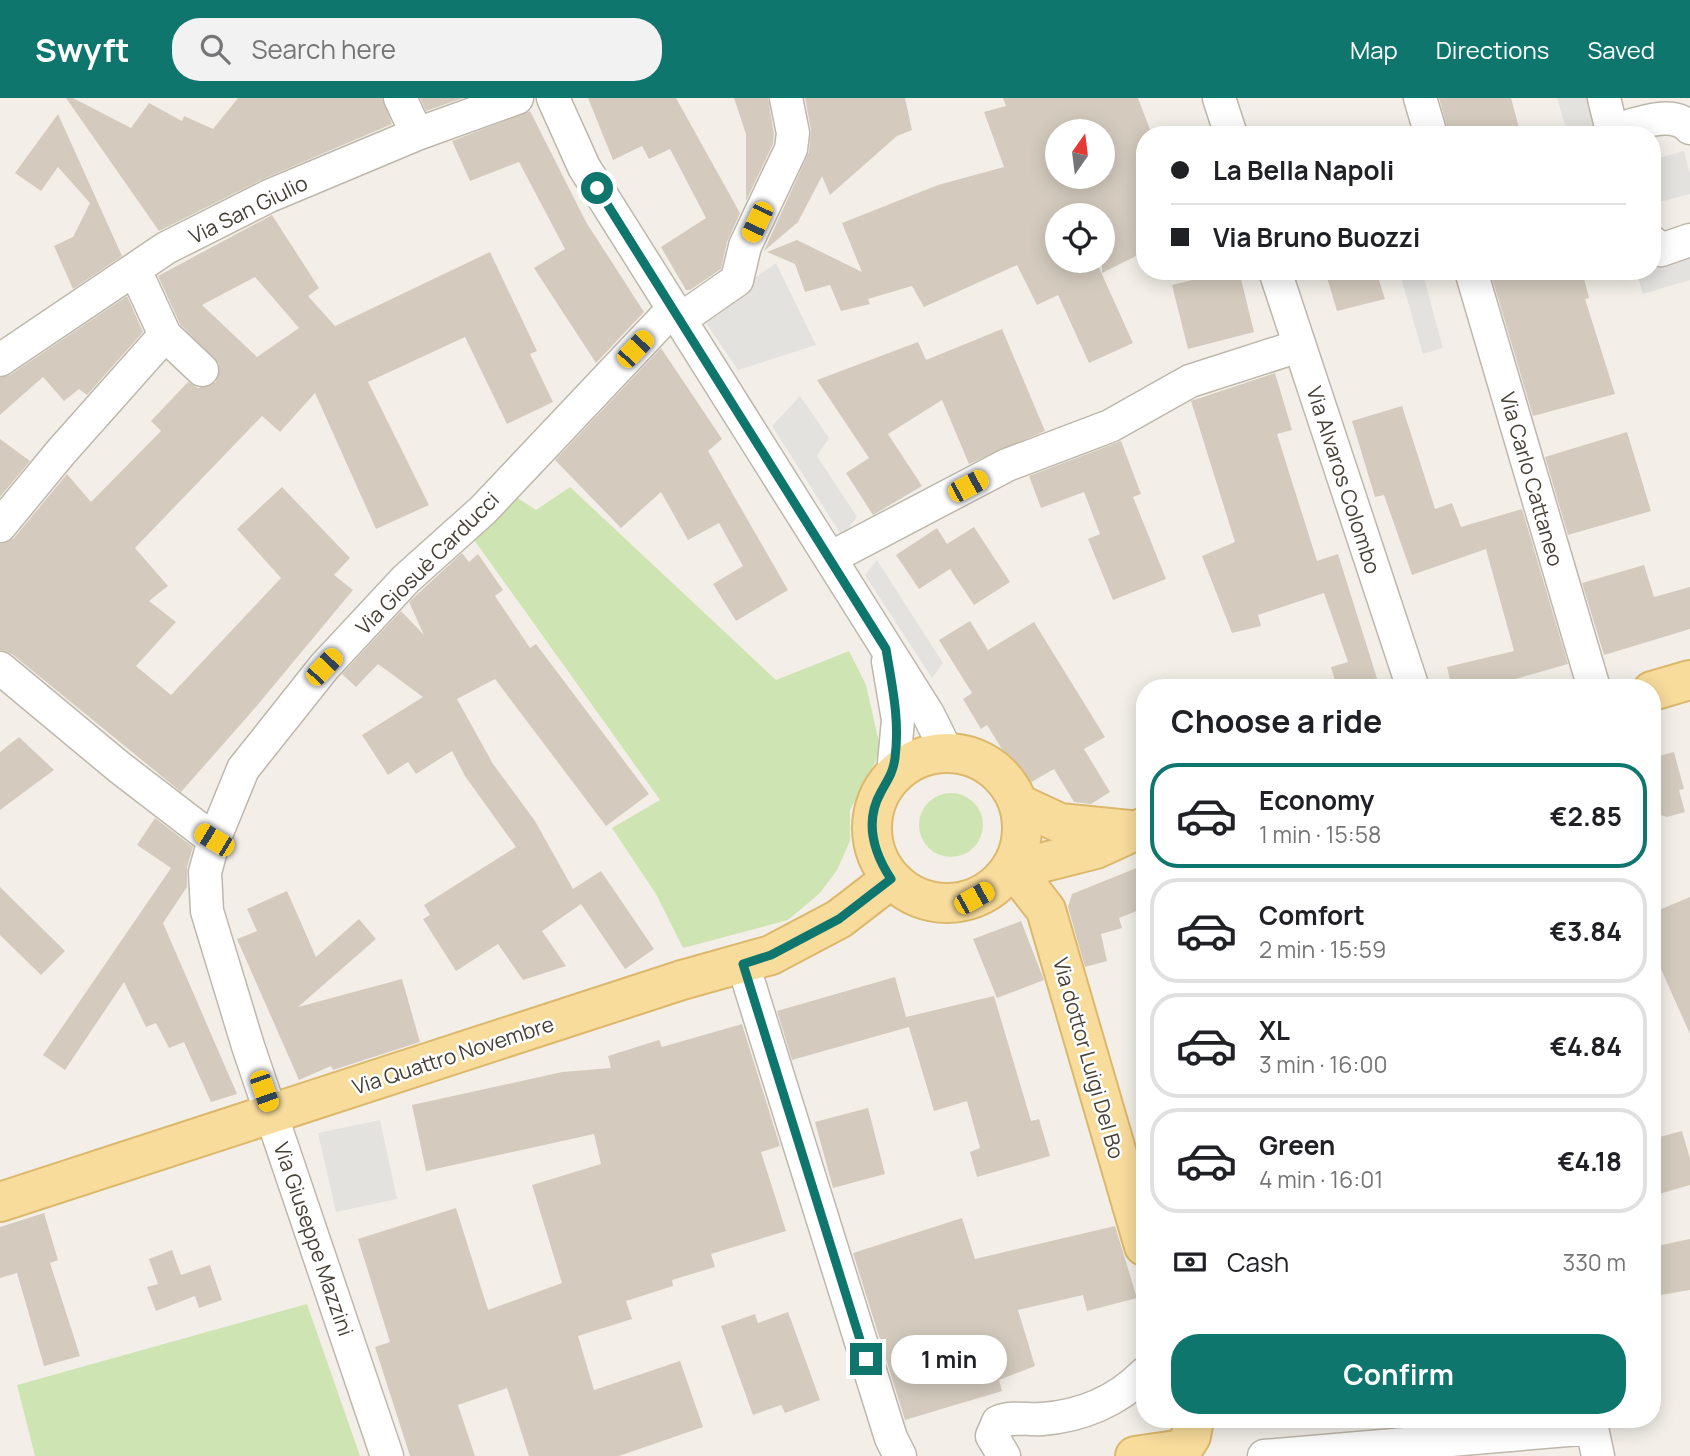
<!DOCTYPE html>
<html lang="en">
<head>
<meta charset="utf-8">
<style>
	:root { --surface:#fff; --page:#f2f2f2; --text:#202124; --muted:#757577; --line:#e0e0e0; --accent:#0f766e }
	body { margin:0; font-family:Manrope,sans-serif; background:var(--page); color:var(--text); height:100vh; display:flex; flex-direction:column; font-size:26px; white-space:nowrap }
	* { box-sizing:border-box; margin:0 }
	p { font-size:23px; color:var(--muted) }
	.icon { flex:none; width:38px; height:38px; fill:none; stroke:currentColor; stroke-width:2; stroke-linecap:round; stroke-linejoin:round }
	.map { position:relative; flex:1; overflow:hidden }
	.side { position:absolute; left:1136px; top:581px; width:525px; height:749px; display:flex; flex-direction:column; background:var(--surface); border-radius:28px; box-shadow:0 4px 18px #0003 }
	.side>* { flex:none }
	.banner { position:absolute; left:1136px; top:28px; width:525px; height:154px; border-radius:28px; box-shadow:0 4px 18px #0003; display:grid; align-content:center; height:154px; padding:0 35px; background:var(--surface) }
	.needle { width:46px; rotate:14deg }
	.tools { position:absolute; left:1045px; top:21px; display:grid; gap:14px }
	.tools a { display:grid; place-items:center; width:70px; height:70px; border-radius:50%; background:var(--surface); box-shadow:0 4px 18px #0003; font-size:35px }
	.end { position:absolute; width:32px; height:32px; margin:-16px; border:9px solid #0f766e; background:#fff; box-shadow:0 0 0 4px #fff }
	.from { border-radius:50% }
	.bubble { position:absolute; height:49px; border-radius:24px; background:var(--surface); box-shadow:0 4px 18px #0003; font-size:23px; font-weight:700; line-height:49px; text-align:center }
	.car { position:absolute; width:21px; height:42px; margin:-21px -10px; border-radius:9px; box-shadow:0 0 5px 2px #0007; background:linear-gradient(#f5c518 24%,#345 0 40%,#f5c518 0 76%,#345 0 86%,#f5c518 0) }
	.banner b { display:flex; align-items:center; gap:24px; height:66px; font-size:26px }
	.banner b+b { border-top:2px solid var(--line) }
	.banner i { width:18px; height:18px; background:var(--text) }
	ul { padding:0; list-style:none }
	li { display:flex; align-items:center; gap:21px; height:105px; margin:0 14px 10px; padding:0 21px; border:4px solid var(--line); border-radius:28px }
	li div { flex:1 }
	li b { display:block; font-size:26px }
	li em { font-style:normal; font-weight:700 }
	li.current { border-color:var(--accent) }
	li>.icon { width:63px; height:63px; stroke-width:1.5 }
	h2 { padding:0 35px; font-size:32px; line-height:84px }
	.pay { display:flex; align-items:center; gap:18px; height:77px; padding:0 35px; font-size:26px }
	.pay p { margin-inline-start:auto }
	.primary-button { display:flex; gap:14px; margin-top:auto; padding:14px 35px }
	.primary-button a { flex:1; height:80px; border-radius:28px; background:var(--accent); color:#fff; font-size:28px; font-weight:700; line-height:80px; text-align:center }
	header { display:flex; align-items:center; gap:42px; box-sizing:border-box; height:98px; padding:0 35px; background:var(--accent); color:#fff }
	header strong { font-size:33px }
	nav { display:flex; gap:38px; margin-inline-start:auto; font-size:24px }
	.search { width:490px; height:63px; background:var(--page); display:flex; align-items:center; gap:18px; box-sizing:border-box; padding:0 24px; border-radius:28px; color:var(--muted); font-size:26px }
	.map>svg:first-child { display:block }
	.green { fill:#cfe4b3 }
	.parking { fill:#e4e2df }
	.building { fill:#d4cbbe; fill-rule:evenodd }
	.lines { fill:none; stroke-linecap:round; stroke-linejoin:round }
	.minor-casing { stroke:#beb7ab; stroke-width:35 }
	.major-casing { stroke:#dcb86d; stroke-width:42 }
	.minor { stroke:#fff; stroke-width:32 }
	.major { stroke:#f8dc9c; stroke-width:38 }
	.route { stroke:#0f766e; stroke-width:9 }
	.labels { text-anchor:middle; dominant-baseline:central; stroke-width:5; stroke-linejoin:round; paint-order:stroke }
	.street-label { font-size:21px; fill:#464037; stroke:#fff }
</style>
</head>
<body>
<header>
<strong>Swyft</strong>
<div class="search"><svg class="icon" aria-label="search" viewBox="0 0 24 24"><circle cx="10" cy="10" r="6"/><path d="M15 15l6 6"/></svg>Search here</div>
<nav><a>Map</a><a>Directions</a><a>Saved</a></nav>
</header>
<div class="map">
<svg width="1690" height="1358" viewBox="0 0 1690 1358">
	<rect width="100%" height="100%" fill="#f3efe8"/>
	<path class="green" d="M570,389L776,582L849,553L866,587L881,653L850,712V743L837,772L820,795L788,822L683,850L656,796L612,730L660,702L472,439L513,397L536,412Z
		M919 727a32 32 0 1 1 64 0a32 32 0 1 1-64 0Z
		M307,1206L360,1358H35L17,1287Z"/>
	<path class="parking" d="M1557,0H1586L1596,37H1568Z
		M1684,53L1690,76V96L1652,106V62Z
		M1690,159V182L1643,196L1637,175L1652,173V170Z
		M776,165L816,247L738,272L701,218Z
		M1399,173H1422L1443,250L1423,256Z
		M800,298L829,340L817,358L857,419L842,438L772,328Z
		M877,462L943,565L932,580L865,477Z
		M380,1022L397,1101L336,1114L318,1035Z"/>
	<path class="building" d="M66,0H73L131,30L149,5L182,23L184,18L213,31L238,0H382L392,26L261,82L159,133Z
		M420,0H463L426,13Z
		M588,0H676L740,115L727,144L721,171L690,192H686L661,149L706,120L670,51L649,61L642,48L613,62Z
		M734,0H768L774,36L773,46L746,103V36Z
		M805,0H905L912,32L897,38L830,97L822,78L798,124L764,153L809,54L811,32Z
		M1003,0H1138L1152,37H1144V154L1102,175V117H1057V163H1096L1133,245L1089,265L1058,197L1037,207L1017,167L924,209L912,188L868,201L870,206L841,213L830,187L805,194L795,166L767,154L797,142L862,174L842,125L938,87L1004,69L984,14L1006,8ZM1057,33H1102V79H1057Z
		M1439,0H1511L1521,37H1449Z
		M530,13L586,124L644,214L596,265L534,170L565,151L519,64L470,83L452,43Z
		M58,16L122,158L73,191L54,148L73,139L90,105L58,69L41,93L15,75Z
		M272,117L319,190L308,198L335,228L490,154L537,253L530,256L553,304L507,326L465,239L368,284L429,407L376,431L315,295L280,334L262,318L135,450L168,488L149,503L176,524L136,568L171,597L281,480L237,431L282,389L350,460L334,477L353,492L255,610L181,694L12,556L0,552V446L14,440L67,376L91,404L161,333L151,323L188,284L198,290L216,284L219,266L180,226L158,178ZM255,179L299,230L257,259L202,207Z
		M1208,173H1239L1254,234L1188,251L1172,187L1209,178Z
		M1325,173H1376L1385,201L1337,213Z
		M1490,173H1582L1589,200L1585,201L1615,296L1533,318Z
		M127,198L143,234L87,297L79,291L64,303L43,279L0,317V280L10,277Z
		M1002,231L1045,333L969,366L942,302L888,336L922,388L873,417L846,375L869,360L817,282L918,244L926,262Z
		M661,250L722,341L708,353L788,492L736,523L713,486L743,468L719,425L688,442L661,394L621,430L555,362Z
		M1275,275L1292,332L1277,336L1317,463L1338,456L1380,590H1337L1331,569L1348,564L1324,495L1258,517L1261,528L1232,535L1202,458L1235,444L1191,303Z
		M1402,308L1435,411L1452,405L1461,429L1522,411L1568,566L1505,584L1506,590H1452L1447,569L1514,553L1486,451L1412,477L1384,397L1375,399L1352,323Z
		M1627,334L1651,413L1568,437L1545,359Z
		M0,341L30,363L0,399Z
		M1121,343L1141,396L1133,399L1166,481L1113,502L1088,441L1100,436L1084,394L1041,410L1029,378Z
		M974,429L1010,484L974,507L950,471L919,491L896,457L937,430L947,446Z
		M462,455L469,464L478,456L503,492L495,498L530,550L536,546L649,696L606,728L495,581L457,601L493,666L535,723L573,791L601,773L654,851L625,871L581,806L542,833L566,868L523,882L498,846L456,873L423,821L430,817L424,807L516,749L465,678L452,653L416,676L408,664L388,677L362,637L423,599L378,566L356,589L342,576L401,513L424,537L409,504Z
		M1644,467L1654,499L1690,489V531L1604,557L1582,485Z
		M970,523L988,552L1034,524L1105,639L1084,651L1110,694L1091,706L1074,704L1054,671L1028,686L1023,685L987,627L981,631L963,601L972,595L939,542Z
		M19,639L54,672L0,712V654Z
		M1674,654L1684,691L1679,692L1685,714L1667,719L1660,717L1652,708V660Z
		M155,720L193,749L187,769V789L163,825L237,996L211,1004L184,944L169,950L156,925L146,929L124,884L65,972L43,957L171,770L137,747Z
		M1144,767V810L1119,820L1122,830L1101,836L1107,863L1085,869L1068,809L1072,796Z
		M0,789L65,853L41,877L0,837Z
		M287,793L316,859L359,821L376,841L298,909L402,881L420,944L333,972L331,968L299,982L237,841L257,833L247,811Z
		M1690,799V936L1652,851V815Z
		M1021,823L1044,882L997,900L973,841Z
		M895,879L906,919L994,898L1031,1023L1039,1021L1050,1058L977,1079L970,1054L980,1050L967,1003L934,1013L909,929L792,962L777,913Z
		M742,926L780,1048L761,1054L786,1133L711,1156L715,1169L672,1182L673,1188L626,1203L632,1221L578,1238L594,1292L680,1263L703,1329L619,1358H529L507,1290L458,1307L475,1358H410L375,1249L390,1244L358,1141L456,1110L488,1212L562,1185L532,1087L601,1066L594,1036L426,1073L412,1007L562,974L611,970L608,958L659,942L662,949Z
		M868,1010L885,1076L833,1090L815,1024Z
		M1682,1033L1690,1061V1087L1652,1098V1041Z
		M44,1115L58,1162L50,1165L80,1258L44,1268L17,1175L0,1180V1129Z
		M962,1120L975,1161L1115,1128L1137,1200L1087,1213L1083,1197L1018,1212L1035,1268L999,1282L1002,1293L905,1322L853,1155Z
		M1690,1141V1192L1661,1197L1660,1192L1652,1194V1149Z
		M172,1152L181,1177L210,1167L222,1202L199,1210L195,1198L156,1213L147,1189L158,1186L149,1161Z
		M788,1214L820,1302L785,1315L781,1307L753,1317L721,1228L755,1216L758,1225Z"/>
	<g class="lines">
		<g class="minor-casing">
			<path id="minor" d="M400,0L417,36
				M553,0L584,69L928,616L947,654
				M1219,0L1231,37
				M1420,0L1431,37
				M1604,0L1613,37
				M1612,33C1634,27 1672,10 1690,30
				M1652,144L1661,152L1690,142
				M135,172L165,237L202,272
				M1275,173L1413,590
				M1471,173L1594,590
				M681,221L737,182L745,148L791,51L793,35L786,0
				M0,262L166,150L269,98L417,36L517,0
				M0,428L61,354L165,237
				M830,460L1007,367L1110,328L1190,283L1299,248
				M888,563L898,622L893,677
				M0,570L119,669L214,742
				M743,866L891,1340L900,1358
				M1590,1321L1598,1358
				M387,1358L248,948L207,813L205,774L214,742L243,671L324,569L406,481L483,412L673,211
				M1004,1358L992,1338L998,1324C1012,1318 1027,1322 1042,1321C1081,1318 1117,1303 1144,1276
				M1264,1358L1592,1330"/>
		</g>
		<g class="major-casing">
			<path id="major" d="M1652,593L1690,582
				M872 730a75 75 0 1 1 150 0a75 75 0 1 1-150 0Z
				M1019,706L1060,725L1129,732
				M1009,773L1022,781L1046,812L1144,1148
				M1009,773L1096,751L1144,729
				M0,1104L682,882L771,857L839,821L891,781
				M1135,1358L1183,1351L1191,1338L1194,1321"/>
		</g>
		<use href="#minor" class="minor"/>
		<use href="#major" class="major"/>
	</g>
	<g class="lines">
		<path class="route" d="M597,90L886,551C892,588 900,622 895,660C893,675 888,681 881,694C864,724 874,755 891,781L839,821L771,857L743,866L866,1261"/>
	</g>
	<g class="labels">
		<g class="street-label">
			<text transform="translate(248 111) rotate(-26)">Via San Giulio</text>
			<text transform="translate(1532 381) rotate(74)">Via Carlo Cattaneo</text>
			<text transform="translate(1344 382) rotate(72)">Via Alvaros Colombo</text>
			<text transform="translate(427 465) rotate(-45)">Via Giosuè Carducci</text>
			<text transform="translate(453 957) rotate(-18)">Via Quattro Novembre</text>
			<text transform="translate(1089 960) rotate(74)">Via dottor Luigi Del Bo</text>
			<text transform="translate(314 1141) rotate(71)">Via Giuseppe Mazzini</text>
		</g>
	</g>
</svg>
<div class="tools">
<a><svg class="needle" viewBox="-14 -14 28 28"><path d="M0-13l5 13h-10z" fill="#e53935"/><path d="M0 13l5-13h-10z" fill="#757577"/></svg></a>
<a><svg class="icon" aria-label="locate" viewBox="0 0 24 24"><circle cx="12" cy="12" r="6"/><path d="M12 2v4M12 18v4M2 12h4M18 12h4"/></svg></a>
</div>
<i class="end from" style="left:597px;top:90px"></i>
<i class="end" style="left:866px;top:1261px"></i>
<div class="bubble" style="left:891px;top:1237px;width:116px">1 min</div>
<i class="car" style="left:757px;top:124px;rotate:205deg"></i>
<i class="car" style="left:635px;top:251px;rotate:43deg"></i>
<i class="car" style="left:968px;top:388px;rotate:62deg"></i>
<i class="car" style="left:324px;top:569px;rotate:43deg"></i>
<i class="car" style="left:214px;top:742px;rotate:301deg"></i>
<i class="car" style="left:974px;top:800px;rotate:61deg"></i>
<i class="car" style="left:264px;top:993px;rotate:161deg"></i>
<div class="banner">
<b><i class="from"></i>La Bella Napoli</b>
<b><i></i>Via Bruno Buozzi</b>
</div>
<section class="side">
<h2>Choose a ride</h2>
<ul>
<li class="current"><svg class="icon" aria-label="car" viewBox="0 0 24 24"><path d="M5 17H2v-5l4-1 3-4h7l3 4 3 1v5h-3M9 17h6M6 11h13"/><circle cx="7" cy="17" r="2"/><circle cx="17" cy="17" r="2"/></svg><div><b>Economy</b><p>1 min · 15:58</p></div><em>€2.85</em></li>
<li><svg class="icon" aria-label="car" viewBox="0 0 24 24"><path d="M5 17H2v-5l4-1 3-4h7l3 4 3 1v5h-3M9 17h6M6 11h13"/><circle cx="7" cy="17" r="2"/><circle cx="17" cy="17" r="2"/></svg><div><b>Comfort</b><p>2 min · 15:59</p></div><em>€3.84</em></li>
<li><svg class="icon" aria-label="car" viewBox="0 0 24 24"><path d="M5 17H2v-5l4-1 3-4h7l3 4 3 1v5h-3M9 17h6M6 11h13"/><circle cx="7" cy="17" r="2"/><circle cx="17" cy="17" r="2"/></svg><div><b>XL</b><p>3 min · 16:00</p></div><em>€4.84</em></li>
<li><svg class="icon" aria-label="car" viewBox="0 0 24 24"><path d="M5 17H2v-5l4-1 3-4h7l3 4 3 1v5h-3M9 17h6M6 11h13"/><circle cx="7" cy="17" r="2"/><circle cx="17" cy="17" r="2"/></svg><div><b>Green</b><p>4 min · 16:01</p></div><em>€4.18</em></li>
</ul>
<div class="pay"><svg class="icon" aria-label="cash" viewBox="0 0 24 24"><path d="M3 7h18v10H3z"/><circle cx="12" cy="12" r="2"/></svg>Cash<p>330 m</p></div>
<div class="primary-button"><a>Confirm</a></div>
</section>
</div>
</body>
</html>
